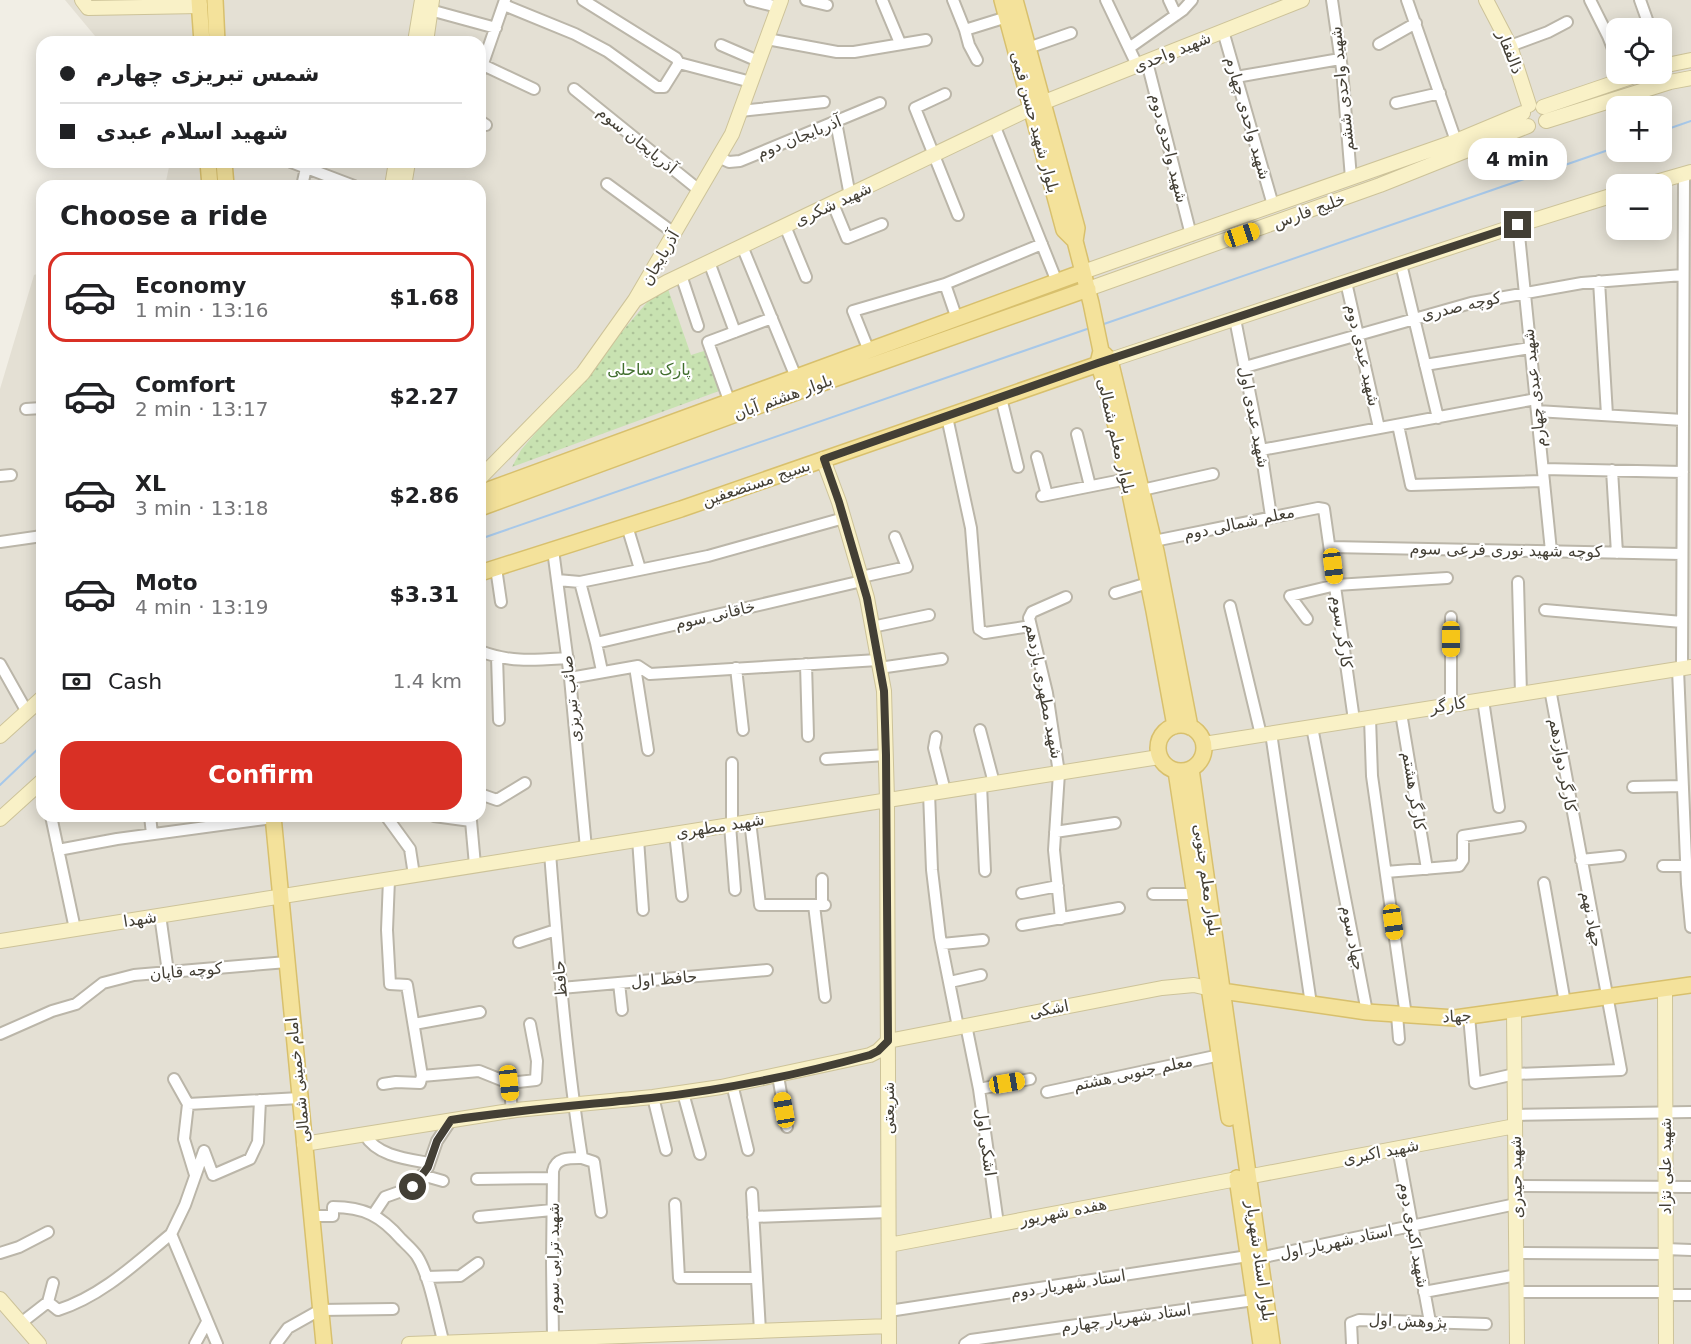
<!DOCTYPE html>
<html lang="en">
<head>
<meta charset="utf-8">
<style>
	:root { --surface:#fff; --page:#f6f6f6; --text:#202124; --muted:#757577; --line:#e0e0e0; --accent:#d93025 }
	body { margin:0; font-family:"DejaVu Sans",Vazirmatn,sans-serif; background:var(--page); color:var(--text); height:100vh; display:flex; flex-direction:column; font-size:22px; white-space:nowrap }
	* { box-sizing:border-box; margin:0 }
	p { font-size:20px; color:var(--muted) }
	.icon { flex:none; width:33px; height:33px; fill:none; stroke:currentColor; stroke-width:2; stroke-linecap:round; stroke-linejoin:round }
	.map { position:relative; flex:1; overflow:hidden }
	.drawer { position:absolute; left:36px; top:180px; width:450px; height:642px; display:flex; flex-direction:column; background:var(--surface); border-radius:18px; box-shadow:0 3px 15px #0003 }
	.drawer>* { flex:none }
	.hud { position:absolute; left:36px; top:36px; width:450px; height:132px; border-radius:18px; box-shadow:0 3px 15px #0003; display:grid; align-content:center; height:132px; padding:0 24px; background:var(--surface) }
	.controls { position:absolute; left:1606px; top:18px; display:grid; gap:12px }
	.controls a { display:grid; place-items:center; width:66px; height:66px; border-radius:12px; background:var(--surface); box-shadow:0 3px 15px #0003; font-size:30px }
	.end { position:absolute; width:27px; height:27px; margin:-14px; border:8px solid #433f35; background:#fff; box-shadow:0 0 0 3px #fff }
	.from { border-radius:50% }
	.bubble { position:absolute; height:42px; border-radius:18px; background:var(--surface); box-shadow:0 3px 15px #0003; font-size:20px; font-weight:600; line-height:42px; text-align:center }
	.car { position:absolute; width:18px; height:36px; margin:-18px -9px; border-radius:8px; box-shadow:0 0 4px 2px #0007; background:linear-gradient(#f5c518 24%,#345 0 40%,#f5c518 0 76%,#345 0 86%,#f5c518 0) }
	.hud b { display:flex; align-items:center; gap:21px; height:57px; font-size:22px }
	.hud b+b { border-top:2px solid var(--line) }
	.hud i { width:15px; height:15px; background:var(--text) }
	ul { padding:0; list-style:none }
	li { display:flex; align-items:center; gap:18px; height:90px; margin:0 12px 9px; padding:0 12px; border:3px solid transparent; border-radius:18px }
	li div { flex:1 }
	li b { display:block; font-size:22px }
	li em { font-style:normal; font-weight:600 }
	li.selected { border-color:var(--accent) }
	li>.icon { width:54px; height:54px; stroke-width:1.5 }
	h2 { padding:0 24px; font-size:27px; line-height:72px }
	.pay { display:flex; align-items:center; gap:15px; height:66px; padding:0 24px; font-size:22px }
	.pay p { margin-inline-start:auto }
	.button { display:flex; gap:12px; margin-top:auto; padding:12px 24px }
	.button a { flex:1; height:69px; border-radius:18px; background:var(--accent); color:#fff; font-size:24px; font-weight:600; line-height:69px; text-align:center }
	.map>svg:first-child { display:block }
	.residential { fill:#e4e0d4; fill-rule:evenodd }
	.park { fill:url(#park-dots) }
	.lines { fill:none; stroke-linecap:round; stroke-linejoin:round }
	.stream { stroke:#a7c8e9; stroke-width:2 }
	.street-casing { stroke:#bbb6a9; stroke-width:14 }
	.secondary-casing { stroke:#cdc399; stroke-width:16 }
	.primary-casing { stroke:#d8c06d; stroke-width:18 }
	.street { stroke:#fff; stroke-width:10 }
	.secondary { stroke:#f9f1c7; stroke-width:14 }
	.primary { stroke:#f4e29b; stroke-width:15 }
	.route { stroke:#433f35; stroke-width:8 }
	.labels { text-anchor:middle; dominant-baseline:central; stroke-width:4.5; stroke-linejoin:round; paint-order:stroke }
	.street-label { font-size:16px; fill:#433f35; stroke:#fff }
	.park-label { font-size:16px; fill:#426f2f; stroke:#fff }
</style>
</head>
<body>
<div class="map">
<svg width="1691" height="1344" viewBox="0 0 1691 1344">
	<defs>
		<pattern id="park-dots" width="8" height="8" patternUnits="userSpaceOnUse" patternTransform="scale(1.5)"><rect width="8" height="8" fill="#c8e2b1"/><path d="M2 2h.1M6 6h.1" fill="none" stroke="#adc399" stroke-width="1.8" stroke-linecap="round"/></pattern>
	</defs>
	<rect width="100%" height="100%" fill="#f1eee5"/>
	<path class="residential" d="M65,0H1691V1344H0V389L34,275L42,272V816H480V186H165L170,162H480V42H100ZM1617,28H1662V74H1617ZM1617,106H1662V152H1617ZM1617,184H1662V230H1617Z"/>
	<path class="park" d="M668,289L691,355L704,351L719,391L512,467L521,450L655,293Z"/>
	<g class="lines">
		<path class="stream" d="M1662,131L1691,121
			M1101,325L1617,147
			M480,539L1090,328
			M0,785L42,745"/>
		<g class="street-casing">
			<path id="street" d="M583,0L676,58L679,63L751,82
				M750,0L778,7
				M806,0L827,5
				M882,0L900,43
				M953,0L965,30L1007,17
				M1106,0L1137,65
				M1169,0L1176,15
				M1332,0L1342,69L1351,178
				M1407,0L1456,141
				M1590,0L1608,36L1617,59
				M1640,0L1650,28
				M504,5L575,34L607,51L657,87H664L679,63
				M430,10L496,28
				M965,30L969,45L977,60
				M1223,31L1273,205
				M767,39L837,52H854L926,40
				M1379,44L1416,23
				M721,45L758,61
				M1510,46L1548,32L1567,22
				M1028,48L1071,33
				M1129,48L1183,10L1192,0
				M1147,62L1191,235
				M483,65L534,89
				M480,72L505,0
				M1236,77L1340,59
				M574,89L699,190
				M945,94L915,108L958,215
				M1396,103L1440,93
				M740,111L824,102
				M480,121L486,125
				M836,122L850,196
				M995,127L1057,282
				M718,157L729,162L740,161L880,103
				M291,162L354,186
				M607,184L674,233
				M302,186L306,168
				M833,204L847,238L882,224
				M1518,225L1551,551
				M785,226L806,277
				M742,246L798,382
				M709,262L735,332
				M1401,264L1438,418
				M681,275L698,326
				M1599,281L1607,415
				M1346,282L1379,428
				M945,284L957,319
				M1235,319L1261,450L1271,516
				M869,351L853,311L945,284L1042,244
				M1425,365L1530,348
				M1245,367L1471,303L1582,283L1683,275
				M1001,398L1018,467
				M730,403L708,342L772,318
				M26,409L42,408
				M1537,411L1683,420
				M947,417L971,528L979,629L985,633L1031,626
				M1398,425L1411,485L1544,481
				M1077,434L1090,486
				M1261,450L1536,399
				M1037,457L1047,495
				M1543,469L1683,472
				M1612,470L1617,553
				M0,476L11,475
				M1142,490L1213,474
				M1042,496L1127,479
				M627,526L640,569
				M1154,541L1318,508L1324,509L1354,720
				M0,542L42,536
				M1331,547L1682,554
				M553,550L570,678L586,848
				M496,568L501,602
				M861,577L907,567L895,537
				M557,580L580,582L708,556L844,518
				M580,582L596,643
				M1518,582L1521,694
				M1115,593L1148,583
				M1230,606L1261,735
				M1545,610L1682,622
				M1307,619L1290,596L1336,585L1447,578
				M872,627L929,615
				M480,651C510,663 536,660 568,658
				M497,657L499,720
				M0,664L27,712
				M806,664L808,736
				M635,667L648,750
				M736,668L743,730
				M879,668L942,659
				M1682,668L1684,174
				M1678,669L1687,884L1691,927
				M602,671L596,643L862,581
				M570,678L638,666L650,674L878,660
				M1483,700L1499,807
				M1451,705V617
				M1401,713L1427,869
				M1370,718L1372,776L1406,1016
				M1312,727L1367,1012
				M980,730L994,783
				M1271,733L1311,1004
				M936,737L934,748L945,791
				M826,759L886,755
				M732,763V824
				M981,785L985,871
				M1633,787L1683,786
				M929,793L932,870L940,937L958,1027
				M480,794L497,800L525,783
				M51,816L75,929
				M150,816L152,834
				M386,816L410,849L414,875
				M434,816L471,821L475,865
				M750,821L760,905H825
				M730,825L735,890
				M1055,832L1115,823
				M675,833L682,896
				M638,839L643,910
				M58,850L117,839L273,818
				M550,853C558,955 566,1057 582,1158C570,1158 556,1157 553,1171L552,1263L553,1339
				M1581,860L1620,856
				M1663,866H1686
				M1386,872L1459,866L1463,860V836L1520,827
				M389,879L387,930L390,984L407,985L422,1076
				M1544,883L1565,1003
				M1022,893L1058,886
				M1153,894H1196
				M814,905L825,997
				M822,905V879
				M160,915L168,972
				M1061,919L1054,850L1059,773L1047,693L1029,618L1032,612L1066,597
				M1022,925L1119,908
				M519,942L556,930
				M942,944L983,940
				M950,982L981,975
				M619,983L622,1010
				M561,988L767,970
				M1397,1015L1399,1039
				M1469,1016L1475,1083L1515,1074L1621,1070L1550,689
				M414,1024L480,1012
				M966,1025L979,1089L998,1224
				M0,1034L52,1011L76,1004L103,983L134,975L287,962
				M422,1076L479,1071L509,1083L512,1110
				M778,1076L787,1127
				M174,1079L188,1104L184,1139L195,1175
				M509,1083L536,1080L537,1061L530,1024
				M383,1084L396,1082L420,1083L422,1076
				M732,1084L748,1150
				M979,1089L1030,1079
				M1047,1092L1220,1055
				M683,1093L700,1154
				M653,1097L666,1150
				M188,1104L300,1098
				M1515,1115L1691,1112
				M365,1135C377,1156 407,1159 429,1163
				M1398,1148L1430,1322
				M204,1151L185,1205L171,1234L217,1344
				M204,1151L213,1175L250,1159L258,1142L260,1100
				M582,1158L594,1162L601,1212
				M422,1175L443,1181
				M477,1179L553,1178
				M1516,1186L1691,1187
				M752,1193L760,1331
				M675,1204L679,1278H757
				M373,1215L385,1197L413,1187L428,1167L437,1141L451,1120
				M311,1216H333V1207C364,1207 381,1216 401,1239C406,1244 413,1250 417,1256C430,1276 437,1319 444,1344
				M479,1217L552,1210
				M753,1217L889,1212
				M1665,1249L1691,1250
				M0,1253L19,1247L48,1232
				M1516,1253L1665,1254
				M1259,1258L1516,1204
				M426,1277L460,1276L478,1263
				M1424,1292L1517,1275
				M1517,1292H1665
				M1665,1295H1691
				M48,1302L53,1283
				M889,1311L1248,1256
				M21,1323L48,1302L58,1310C102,1296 136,1263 171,1234
				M195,1344L207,1322
				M276,1344L288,1328L320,1310L393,1309
				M965,1344L971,1340L1254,1300
				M1352,1344L1351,1323L1359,1320L1486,1324"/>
		</g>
		<g class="secondary-casing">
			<path id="secondary" d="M82,0L88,8L200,6
				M1486,0L1510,46L1529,105
				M415,42L422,0
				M426,42L432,0
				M1662,66L1691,60
				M1543,107L1640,74
				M1546,121L1670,82L1691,78
				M1649,184L1691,172
				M392,186L396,162
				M404,186L408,162
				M1083,272L1456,141L1523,113
				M1088,289L1380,185L1528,126
				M635,300L667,282L1042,103L1302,0
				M1110,360L1518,225L1617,194
				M823,459L839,502L867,598L884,691L887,800L889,1344
				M480,478L583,373L635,300L732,134L781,0
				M0,736L42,698
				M1204,744L1691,667
				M0,819L42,781
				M0,941L1159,757
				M1665,989L1666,1344
				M1514,1010L1517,1344
				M304,1144L516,1110L653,1097L721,1087L870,1055L878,1051L888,1041L1162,988L1194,985L1211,989
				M1247,1177L1515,1126
				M889,1245L1237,1179
				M0,1299L39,1344
				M409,1344L889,1326"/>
		</g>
		<g class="primary-casing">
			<path id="primary" d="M199,0L202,42
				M215,0L217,42
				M1002,0L1064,230L1075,241
				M1015,0L1077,228L1075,241L1091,303L1101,351L1098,363L1108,393L1118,435L1154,611L1175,726
				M208,162L210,186
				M224,162L226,186
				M1104,354L1110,360L1156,551L1190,727
				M480,493L1083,272
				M480,508L777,399L1088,289
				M480,573L681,509L1110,360
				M1158 748a23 23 0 1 1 46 0a23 23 0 1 1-46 0Z
				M1191,769L1272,1344
				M1176,771L1229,1118
				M273,816L324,1344
				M1215,990L1367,1012L1455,1018L1691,985
				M1237,1178L1261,1344"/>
		</g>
		<use href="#street" class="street"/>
		<use href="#secondary" class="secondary"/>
		<use href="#primary" class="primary"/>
	</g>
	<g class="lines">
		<path class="route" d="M413,1187L428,1167L437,1141L451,1120C517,1110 584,1105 651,1098C722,1090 801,1074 870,1055L878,1051L888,1041L886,755L884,691L867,598L839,502L824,459L1098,363L1518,225"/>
	</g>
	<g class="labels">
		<g class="street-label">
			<text transform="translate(1172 52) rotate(-22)">شهید واحدی</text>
			<text transform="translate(1510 52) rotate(68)">ذالفقار</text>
			<text transform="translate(1342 89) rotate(-96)">شهید واحدی ششم</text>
			<text transform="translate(1248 118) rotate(74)">شهید واحدی چهارم</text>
			<text transform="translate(1035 122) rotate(75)">بلوار شهید حسن قمی</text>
			<text transform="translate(799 137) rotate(-22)">آذربایجان دوم</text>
			<text transform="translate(637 140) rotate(39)">آذربایجان سوم</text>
			<text transform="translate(1169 148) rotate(76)">شهید واحدی دوم</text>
			<text transform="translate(833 204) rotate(-25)">شهید شکری</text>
			<text transform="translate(1309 211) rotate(-20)">خلیج فارس</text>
			<text transform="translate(660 258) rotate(-60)">آذربایجان</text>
			<text transform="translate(1461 306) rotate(-13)">کوچه صدری</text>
			<text transform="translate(1363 355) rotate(77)">شهید عبدی دوم</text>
			<text transform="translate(1534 388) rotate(-96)">شهید عبدی چهارم</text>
			<text transform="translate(783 397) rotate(-20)">بلوار هشتم آبان</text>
			<text transform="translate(1254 417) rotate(79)">شهید عبدی اول</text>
			<text transform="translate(1116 436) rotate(77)">بلوار معلم شمالی</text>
			<text transform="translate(756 483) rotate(-19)">بسیج مستضعفین</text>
			<text transform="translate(1239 523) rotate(-12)">معلم شمالی دوم</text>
			<text transform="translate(1506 550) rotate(1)">کوچه شهید نوری فرعی سوم</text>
			<text transform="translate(715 615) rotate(-13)">خاقانی سوم</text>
			<text transform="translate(1342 632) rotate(82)">کارگر سوم</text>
			<text transform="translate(1044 691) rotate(79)">شهید مطهری یازدهم</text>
			<text transform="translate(571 699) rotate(-96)">صائب تبریزی</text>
			<text transform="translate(1448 705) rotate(-9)">کارگر</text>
			<text transform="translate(1563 765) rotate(80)">کارگر دوازدهم</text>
			<text transform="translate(1414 791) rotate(81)">کارگر هشتم</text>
			<text transform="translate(720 826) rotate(-9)">شهید مطهری</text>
			<text transform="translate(1207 880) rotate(82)">بلوار معلم جنوبی</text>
			<text transform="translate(140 919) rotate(-9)">شهدا</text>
			<text transform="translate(1592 919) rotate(79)">جهاد نهم</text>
			<text transform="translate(1353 938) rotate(79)">جهاد سوم</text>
			<text transform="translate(186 971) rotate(-5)">کوچه قاپان</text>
			<text transform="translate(560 979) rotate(-95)">حافظ</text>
			<text transform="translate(664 979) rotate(-5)">حافظ اول</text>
			<text transform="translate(1049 1009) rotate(-11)">اشکی</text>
			<text transform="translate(1457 1016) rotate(-3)">جهاد</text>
			<text transform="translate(1133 1073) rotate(-12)">معلم جنوبی هشتم</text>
			<text transform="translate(298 1080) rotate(-96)">امام خمینی شمالی</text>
			<text transform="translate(888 1108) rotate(-90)">شریعتی</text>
			<text transform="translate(986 1142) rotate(82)">اشکی اول</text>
			<text transform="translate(1381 1152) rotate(-11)">شهید اکبری</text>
			<text transform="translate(1665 1166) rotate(-90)">شهید علی نژاد</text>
			<text transform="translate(1516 1177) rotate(-91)">شهید حیدری</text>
			<text transform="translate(1063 1212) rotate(-11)">هفده شهریور</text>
			<text transform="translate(1414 1235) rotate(80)">شهید اکبری دوم</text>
			<text transform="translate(1336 1242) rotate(-12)">استاد شهریار اول</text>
			<text transform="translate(553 1258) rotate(-90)">شهید ترابی سوم</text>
			<text transform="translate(1260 1261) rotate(82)">بلوار استاد شهریار</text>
			<text transform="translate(1068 1284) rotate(-9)">استاد شهریار دوم</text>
			<text transform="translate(1126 1318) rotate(-8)">استاد شهریار چهارم</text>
			<text transform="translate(1408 1321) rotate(2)">پژوهش اول</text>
		</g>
		<g class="park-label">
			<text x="649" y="369">پارک ساحلی</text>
		</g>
	</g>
</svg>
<div class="controls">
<a><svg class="icon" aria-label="locate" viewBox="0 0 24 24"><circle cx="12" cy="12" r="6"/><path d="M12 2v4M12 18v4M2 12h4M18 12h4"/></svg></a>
<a>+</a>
<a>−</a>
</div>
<i class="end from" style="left:413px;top:1187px"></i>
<i class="end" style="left:1518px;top:225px"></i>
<div class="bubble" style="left:1468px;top:138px;width:99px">4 min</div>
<i class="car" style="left:1242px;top:235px;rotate:71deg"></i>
<i class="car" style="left:1333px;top:566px;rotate:173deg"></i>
<i class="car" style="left:1451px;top:639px;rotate:180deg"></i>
<i class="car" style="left:1393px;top:922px;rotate:172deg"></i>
<i class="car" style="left:509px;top:1083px;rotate:174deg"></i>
<i class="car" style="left:1007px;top:1083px;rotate:80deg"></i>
<i class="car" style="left:784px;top:1110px;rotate:350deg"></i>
<div class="hud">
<b><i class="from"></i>شمس تبریزی چهارم</b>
<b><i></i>شهید اسلام عبدی</b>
</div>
<section class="drawer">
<h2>Choose a ride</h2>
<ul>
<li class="selected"><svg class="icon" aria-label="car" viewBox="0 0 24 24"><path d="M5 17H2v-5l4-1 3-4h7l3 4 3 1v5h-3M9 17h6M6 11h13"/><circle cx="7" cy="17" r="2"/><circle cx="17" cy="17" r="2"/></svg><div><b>Economy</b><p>1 min · 13:16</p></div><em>$1.68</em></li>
<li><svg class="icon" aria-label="car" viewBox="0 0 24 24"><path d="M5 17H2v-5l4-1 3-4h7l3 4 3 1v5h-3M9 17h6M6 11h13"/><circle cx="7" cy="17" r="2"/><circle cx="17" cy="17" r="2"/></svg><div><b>Comfort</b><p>2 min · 13:17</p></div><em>$2.27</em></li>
<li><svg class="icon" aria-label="car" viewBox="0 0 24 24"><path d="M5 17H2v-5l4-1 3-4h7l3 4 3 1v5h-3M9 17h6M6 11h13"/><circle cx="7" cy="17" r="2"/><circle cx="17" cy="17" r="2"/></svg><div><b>XL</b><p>3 min · 13:18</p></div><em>$2.86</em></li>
<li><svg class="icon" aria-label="car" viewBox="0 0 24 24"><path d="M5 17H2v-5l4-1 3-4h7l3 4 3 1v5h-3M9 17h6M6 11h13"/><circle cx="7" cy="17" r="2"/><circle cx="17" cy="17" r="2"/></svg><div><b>Moto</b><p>4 min · 13:19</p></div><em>$3.31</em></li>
</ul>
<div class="pay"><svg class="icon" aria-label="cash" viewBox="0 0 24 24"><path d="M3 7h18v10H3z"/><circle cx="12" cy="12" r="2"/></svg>Cash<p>1.4 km</p></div>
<div class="button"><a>Confirm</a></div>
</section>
</div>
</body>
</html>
